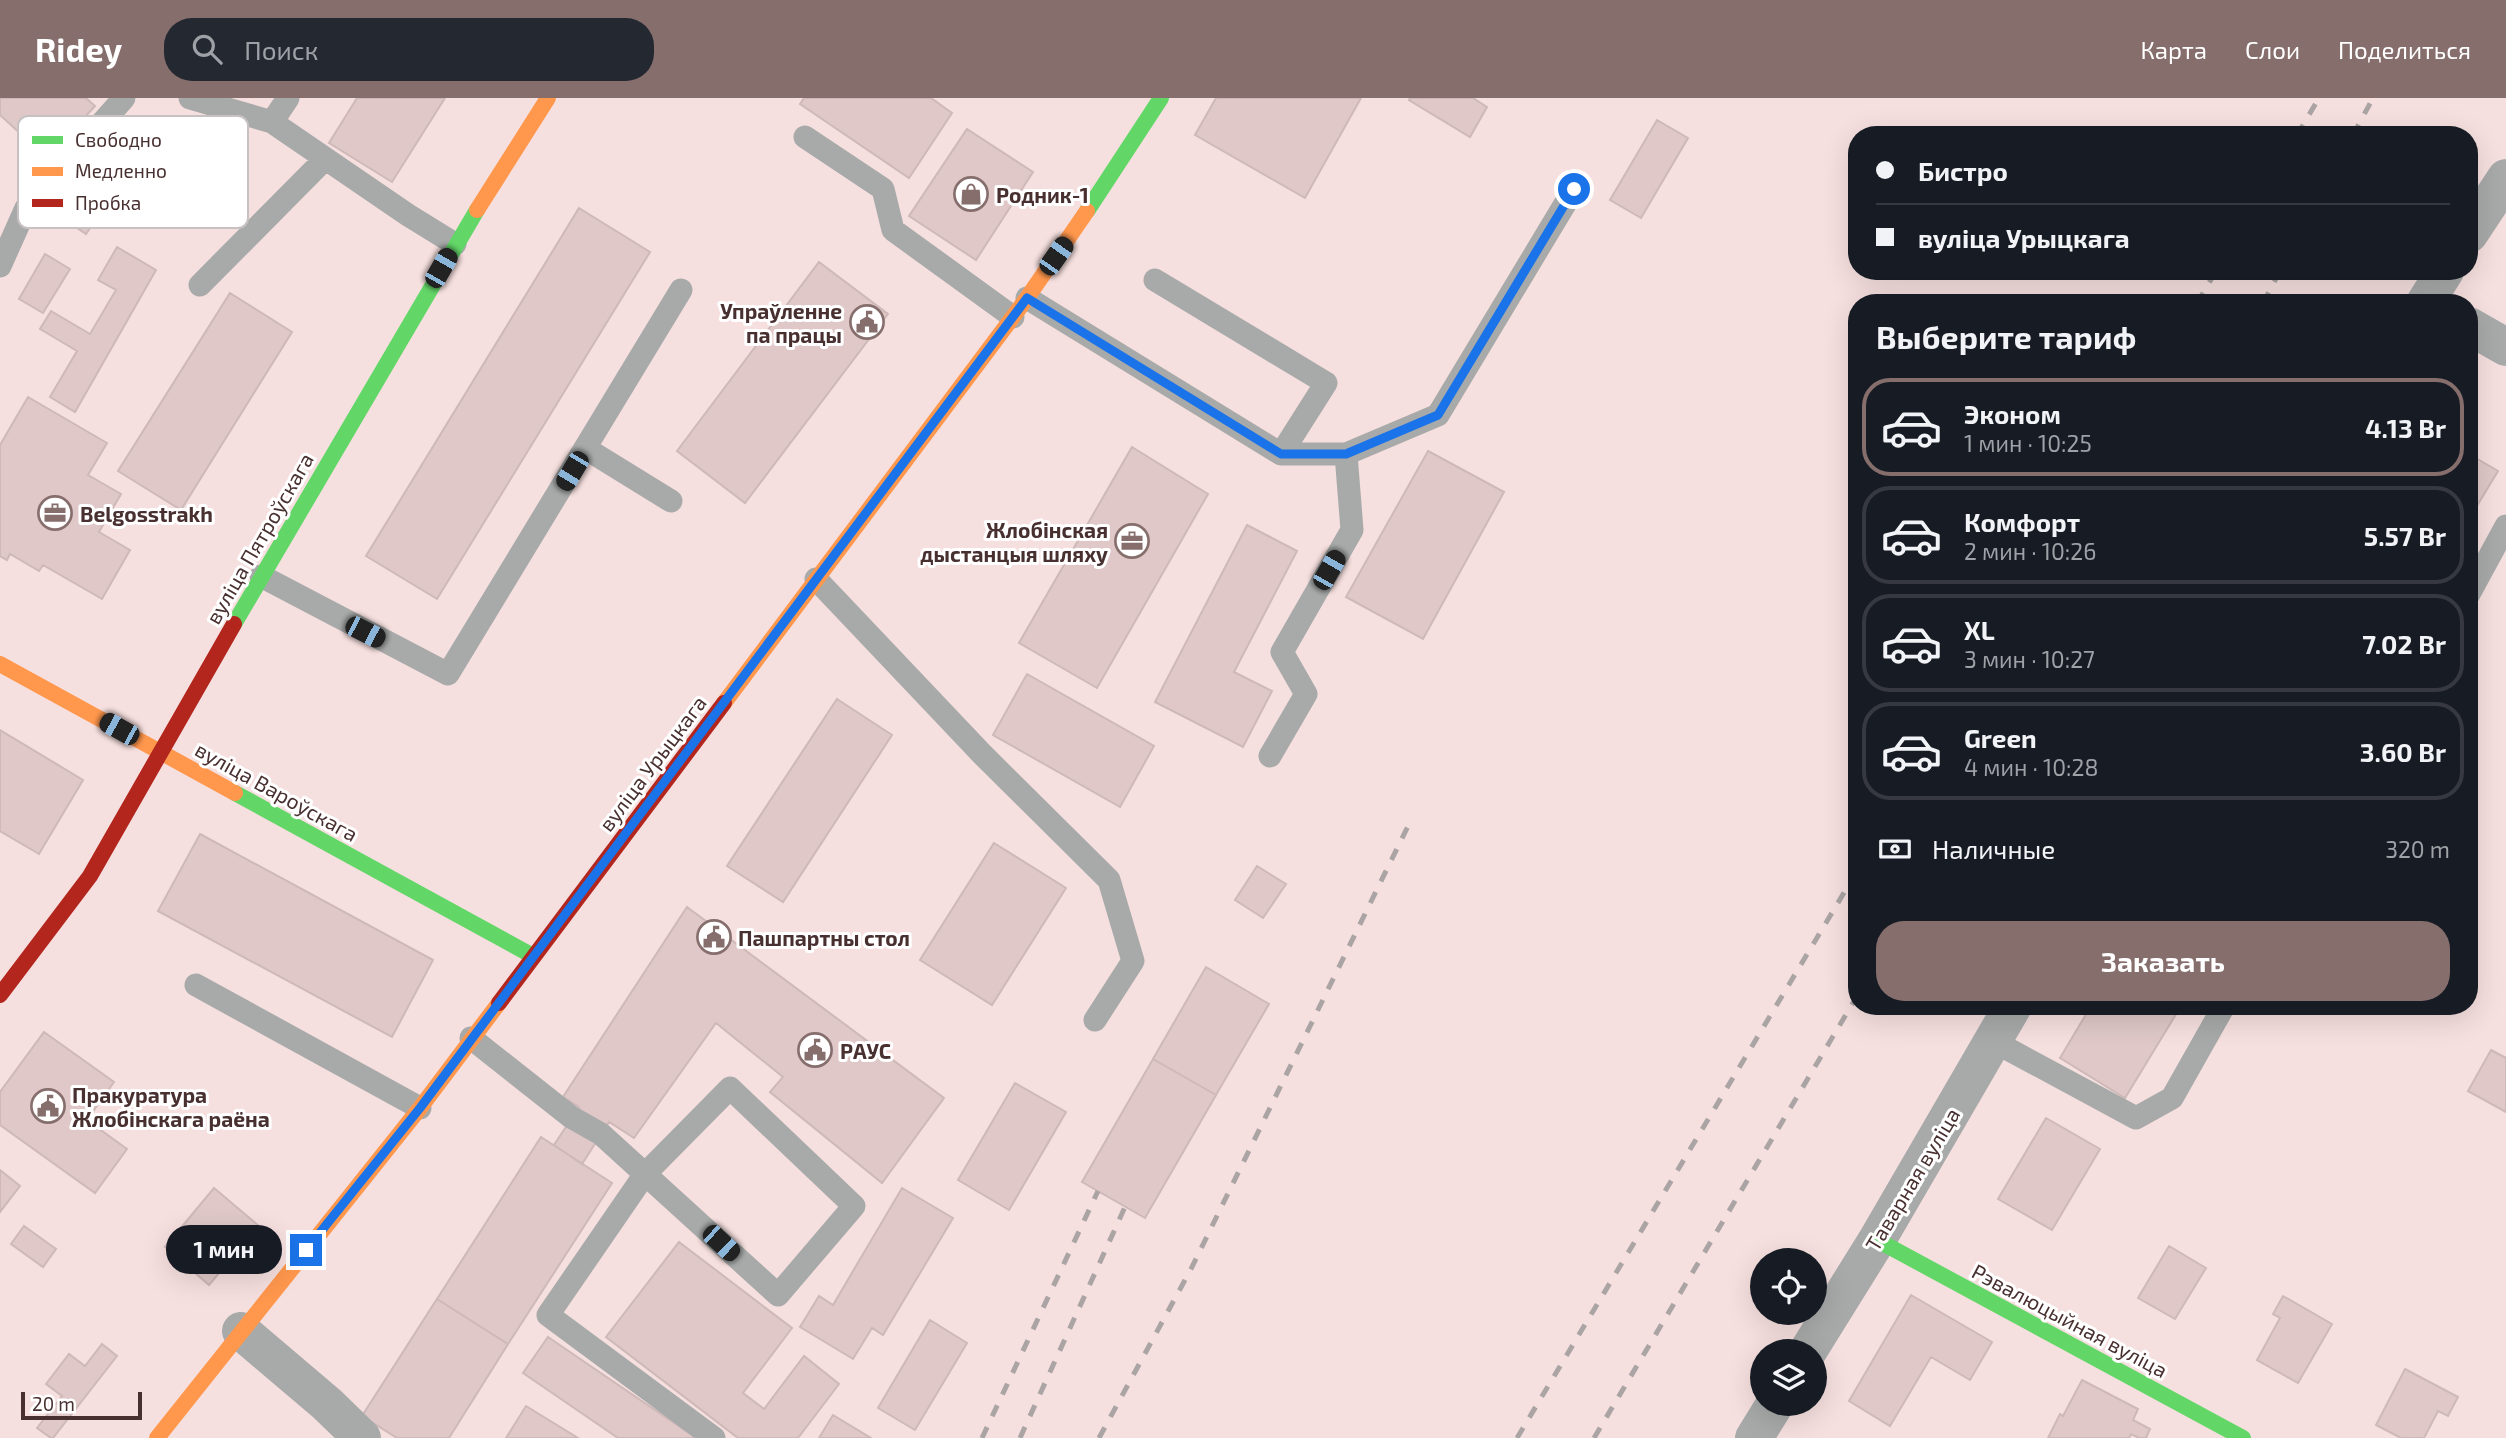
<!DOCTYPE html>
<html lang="ru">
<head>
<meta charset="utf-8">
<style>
	:root { --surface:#171b24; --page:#242831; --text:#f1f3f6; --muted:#9ea1a6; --line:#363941; --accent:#866e6d }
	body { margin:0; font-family:"Exo 2",sans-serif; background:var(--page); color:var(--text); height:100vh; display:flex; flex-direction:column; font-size:26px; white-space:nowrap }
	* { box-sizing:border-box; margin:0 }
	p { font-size:23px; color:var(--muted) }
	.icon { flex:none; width:38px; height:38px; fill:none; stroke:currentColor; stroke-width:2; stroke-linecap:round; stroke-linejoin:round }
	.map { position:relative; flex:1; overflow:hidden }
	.panel { position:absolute; left:1848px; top:196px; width:630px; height:721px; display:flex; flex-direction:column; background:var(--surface); border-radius:28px; box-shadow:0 7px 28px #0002 }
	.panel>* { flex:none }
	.banner { position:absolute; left:1848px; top:28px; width:630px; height:154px; border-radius:28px; box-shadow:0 7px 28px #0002; display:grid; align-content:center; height:154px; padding:0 28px; background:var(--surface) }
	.controls { position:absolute; left:1750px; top:1150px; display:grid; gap:14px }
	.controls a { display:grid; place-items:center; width:77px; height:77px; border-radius:50%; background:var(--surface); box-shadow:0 7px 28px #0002; font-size:35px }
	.scale { position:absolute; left:21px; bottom:18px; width:121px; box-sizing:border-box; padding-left:7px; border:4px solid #493030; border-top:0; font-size:19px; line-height:24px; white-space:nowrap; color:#493030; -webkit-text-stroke:5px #fff; paint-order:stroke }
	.end { position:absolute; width:32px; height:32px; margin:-16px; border:9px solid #1a73e8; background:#fff; box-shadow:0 0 0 4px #fff }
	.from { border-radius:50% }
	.bubble { position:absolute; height:49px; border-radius:24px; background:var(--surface); box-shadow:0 7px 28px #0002; font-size:23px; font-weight:700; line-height:49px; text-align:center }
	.car { position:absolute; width:21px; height:42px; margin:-21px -10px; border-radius:9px; box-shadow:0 0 5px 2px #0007; background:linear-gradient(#222 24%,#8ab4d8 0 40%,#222 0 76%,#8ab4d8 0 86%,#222 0) }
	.banner b { display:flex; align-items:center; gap:24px; height:66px; font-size:26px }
	.banner b+b { border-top:2px solid var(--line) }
	.banner i { width:18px; height:18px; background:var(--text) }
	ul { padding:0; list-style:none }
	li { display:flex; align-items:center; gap:21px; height:98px; margin:0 14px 10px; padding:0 14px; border:4px solid var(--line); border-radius:28px }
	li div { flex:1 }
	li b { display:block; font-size:26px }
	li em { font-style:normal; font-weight:700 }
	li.on { border-color:var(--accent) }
	li>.icon { width:63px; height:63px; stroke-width:1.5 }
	h2 { padding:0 28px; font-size:32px; line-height:84px }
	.pay { display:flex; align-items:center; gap:18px; height:77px; padding:0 28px; font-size:26px }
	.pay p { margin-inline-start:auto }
	.cta { display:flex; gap:14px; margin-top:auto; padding:14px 28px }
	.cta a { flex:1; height:80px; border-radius:28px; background:var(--accent); color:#fff; font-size:28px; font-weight:700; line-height:80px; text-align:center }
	header { display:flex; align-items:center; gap:42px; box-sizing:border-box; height:98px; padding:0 35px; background:var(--accent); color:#fff }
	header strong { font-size:33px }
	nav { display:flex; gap:38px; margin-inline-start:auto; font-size:24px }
	.search { width:490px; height:63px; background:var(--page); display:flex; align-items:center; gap:18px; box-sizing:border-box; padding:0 24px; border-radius:28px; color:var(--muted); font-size:26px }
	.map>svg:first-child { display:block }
	.building { fill:#e0c8c8; stroke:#ceb8b8; stroke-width:2 }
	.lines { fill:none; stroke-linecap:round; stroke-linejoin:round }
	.lane { stroke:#a8aaaa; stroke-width:23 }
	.street { stroke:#a8aaaa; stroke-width:38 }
	.fast { stroke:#63d668; stroke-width:16 }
	.slow { stroke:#ff974d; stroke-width:16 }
	.jam { stroke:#b3261e; stroke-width:16 }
	.rail { stroke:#aba4a4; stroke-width:5; stroke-dasharray:12 12; stroke-linecap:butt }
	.route { stroke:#1a73e8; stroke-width:9 }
	.labels { text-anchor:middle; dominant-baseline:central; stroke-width:6; stroke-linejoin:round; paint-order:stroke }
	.poi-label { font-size:21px; font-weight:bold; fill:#493030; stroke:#fff; text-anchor:start }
	.street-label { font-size:21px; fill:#493030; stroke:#fff }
	.key { fill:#fff; stroke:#c8c1c1; stroke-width:2 }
	.key-label { font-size:19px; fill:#493030 }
</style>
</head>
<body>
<header>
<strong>Ridey</strong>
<div class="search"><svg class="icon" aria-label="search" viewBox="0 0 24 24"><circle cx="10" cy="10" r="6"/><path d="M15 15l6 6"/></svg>Поиск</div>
<nav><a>Карта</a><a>Слои</a><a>Поделиться</a></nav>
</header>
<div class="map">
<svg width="2506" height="1340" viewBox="0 0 2506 1340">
	<rect width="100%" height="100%" fill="#f6e0df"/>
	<path class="building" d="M0,0H86L95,8L47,60L0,17Z
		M357,0H445L392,84L329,45Z
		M804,0H931L952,15L909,80L800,6Z
		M1216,0H1361L1305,100L1195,37Z
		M1410,0H1473L1487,9L1470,39L1409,2Z
		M1657,22L1688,40L1641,120L1610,102Z
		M967,31L1033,74L976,162L909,118Z
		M89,61L122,83L86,136L54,114Z
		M579,110L650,154L437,501L366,458Z
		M117,149L156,172L75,314L50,299L77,253L40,231L51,213L90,236L116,192L98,182Z
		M45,156L70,171L43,215L19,201Z
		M819,164L888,216L745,405L677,353Z
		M230,195L292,234L181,412L118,373Z
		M28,299L107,345L88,377L121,396L99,434L130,452L102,501L43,467L39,473L10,456L7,462L0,458V347Z
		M1132,349L1208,396L1097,590L1019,545Z
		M1428,353L1504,394L1423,541L1346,499Z
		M2469,356L2498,373L2469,421Z
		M1247,427L1297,453L1234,574L1272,593L1243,649L1155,604Z
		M1027,576L1154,648L1120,709L993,637Z
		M837,601L892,637L783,804L727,768Z
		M0,632L83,682L39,756L0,733Z
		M200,736L433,862L392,939L158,813Z
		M994,745L1066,790L992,907L920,862Z
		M1257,768L1286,786L1263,820L1235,802Z
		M687,809L944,1000L882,1085L770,994L783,979L716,925L634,1040L609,1024L582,1066L554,1047L579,1009L563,999Z
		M1206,869L1269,906L1216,997L1153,961Z
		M2091,908H2181L2125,1000L2060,960Z
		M44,934L114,984L87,1022L127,1051L95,1095L0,1027V994Z
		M2491,952L2506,960V1014L2468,993Z
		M1153,961L1216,997L1145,1120L1082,1084Z
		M1015,985L1066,1014L1009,1112L958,1082Z
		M2046,1020L2100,1051L2052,1132L1998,1101Z
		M541,1039L612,1085L508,1246L437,1201Z
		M0,1072L20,1088L0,1114Z
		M214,1090L259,1128L209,1187L165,1149Z
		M902,1090L953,1120L883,1237L872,1230L853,1261L800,1229L819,1198L833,1207Z
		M24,1128L56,1151L43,1169L11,1146Z
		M679,1144L792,1230L743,1295L764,1311L804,1258L839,1286L798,1340H738L606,1239Z
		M2169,1148L2206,1170L2175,1221L2138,1200Z
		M1911,1197L1992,1244L1970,1282L1931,1259L1890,1328L1849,1303Z
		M2283,1198L2332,1226L2298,1285L2257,1262L2280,1220L2273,1216Z
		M437,1201L508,1246L449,1340H397L362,1318Z
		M930,1222L967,1245L915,1332L878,1310Z
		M548,1239L696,1340H618L523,1275Z
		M102,1246L117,1258L53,1340H51L37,1330L62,1298L46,1286L69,1256L85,1268Z
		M2405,1271L2458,1299L2448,1318L2438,1313L2424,1340H2401L2376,1327Z
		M2082,1282L2138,1311L2133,1322L2150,1331L2146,1340H2139L2131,1336L2129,1340H2048L2060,1316L2063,1318Z
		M526,1308L578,1340H506Z
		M833,1317L871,1340H819Z"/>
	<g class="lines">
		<path class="lane" d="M190,0L272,24L408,117L455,146
			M272,24L288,0
			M805,39L883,91L893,132L1013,219
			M0,168L26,110L124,0
			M1155,182L1326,285L1281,356
			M200,187L325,61
			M1027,200L1281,356H1346L1438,317L1574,91
			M585,350L671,403
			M261,478L448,576L681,192
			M816,481L982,656L1109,782L1133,863L1095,922
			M2469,496L2506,428
			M1270,658L1306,596L1282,554L1352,432L1346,356
			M196,887L420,1010
			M471,940L571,1019L601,1036L778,1197L854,1108L730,990L645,1076L548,1217L714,1340
			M1993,943L2136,1020L2172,1000L2224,908"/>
		<path class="street" d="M2469,136L2506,80
			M2425,205L2445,173
			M2469,228L2506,249
			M241,1233L327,1306L362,1340
			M1808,1253L1877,1142L2013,908
			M1754,1340L1775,1306"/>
		<path class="fast" d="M1087,113L1161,0
			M234,526L477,112
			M235,695L533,858
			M1877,1142L2243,1340"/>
		<path class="slow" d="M477,112L548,0
			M0,566L235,695
			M724,605L1027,200L1087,113
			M157,1340L420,1010L499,905"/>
		<path class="jam" d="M0,897L90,778L234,526
			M499,905L724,605"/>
		<path class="rail" d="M2297,37L2319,0
			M2353,37L2373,0
			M2197,205L2216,173
			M2263,205L2280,173
			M982,1340L1098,1093
			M1020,1340L1125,1109
			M1099,1340L1191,1171L1411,722
			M1517,1340L1857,773
			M1594,1340L1857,898"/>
	</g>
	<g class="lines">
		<path class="route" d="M306,1152L420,1010L1027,200L1281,356H1346L1438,317L1574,91"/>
	</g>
	<defs>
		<g id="shop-ring" transform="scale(1.75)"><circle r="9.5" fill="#fff" stroke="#866e6d" stroke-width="1.5"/><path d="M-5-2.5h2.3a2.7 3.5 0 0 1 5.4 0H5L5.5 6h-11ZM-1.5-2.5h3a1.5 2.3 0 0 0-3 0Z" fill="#866e6d"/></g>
		<g id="civic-ring" transform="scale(1.75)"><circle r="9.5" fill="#fff" stroke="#866e6d" stroke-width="1.5"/><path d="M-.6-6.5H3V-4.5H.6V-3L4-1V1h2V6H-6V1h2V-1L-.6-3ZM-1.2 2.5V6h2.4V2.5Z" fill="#866e6d"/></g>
		<g id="office-ring" transform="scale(1.75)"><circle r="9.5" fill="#fff" stroke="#866e6d" stroke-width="1.5"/><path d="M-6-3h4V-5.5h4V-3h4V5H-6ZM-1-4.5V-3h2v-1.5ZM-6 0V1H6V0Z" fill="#866e6d"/></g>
	</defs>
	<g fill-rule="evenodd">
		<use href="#shop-ring" x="971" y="96"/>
		<use href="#civic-ring" x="867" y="224"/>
		<use href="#office-ring" x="55" y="415"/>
		<use href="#office-ring" x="1132" y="443"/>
		<use href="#civic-ring" x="714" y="839"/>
		<use href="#civic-ring" x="815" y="952"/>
		<use href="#civic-ring" x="48" y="1008"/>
	</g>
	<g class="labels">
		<g class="poi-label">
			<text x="996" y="96">Родник-1</text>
			<text x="842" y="212" text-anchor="end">Упраўленне<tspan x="842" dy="24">па працы</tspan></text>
			<text x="80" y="415">Belgosstrakh</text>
			<text x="1108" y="431" text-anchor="end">Жлобінская<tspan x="1108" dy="24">дыстанцыя шляху</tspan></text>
			<text x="738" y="839">Пашпартны стол</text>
			<text x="840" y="952">РАУС</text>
			<text x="72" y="996">Пракуратура<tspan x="72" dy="24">Жлобінскага раёна</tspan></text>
		</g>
		<g class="street-label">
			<text transform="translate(259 440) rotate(-60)">вуліца Пятроўскага</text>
			<text transform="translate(652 665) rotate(-53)">вуліца Урыцкага</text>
			<text transform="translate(277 693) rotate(29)">вуліца Вароўскага</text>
			<text transform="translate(1912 1081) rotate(-59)">Таварная вуліца</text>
			<text transform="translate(2070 1222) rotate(28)">Рэвалюцыйная вуліца</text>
		</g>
	</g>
	<rect x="18" y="18" width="230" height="112" rx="10" class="key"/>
	<rect x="32" y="38" width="31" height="8" fill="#63d668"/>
	<rect x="32" y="69" width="31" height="9" fill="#ff974d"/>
	<rect x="32" y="101" width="31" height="8" fill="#b3261e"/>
	<g class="key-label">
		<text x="75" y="49">Свободно</text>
		<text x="75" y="80">Медленно</text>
		<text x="75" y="112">Пробка</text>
	</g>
</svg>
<div class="controls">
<a><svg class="icon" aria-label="locate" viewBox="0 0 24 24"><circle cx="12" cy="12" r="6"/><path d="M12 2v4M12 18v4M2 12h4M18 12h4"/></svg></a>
<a><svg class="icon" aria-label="layers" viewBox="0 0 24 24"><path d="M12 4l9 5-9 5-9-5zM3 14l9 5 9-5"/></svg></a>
</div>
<div class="scale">20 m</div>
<i class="end from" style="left:1574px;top:91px"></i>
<i class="end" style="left:306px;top:1152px"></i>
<div class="bubble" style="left:166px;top:1127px;width:116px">1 мин</div>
<i class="car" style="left:1056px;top:158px;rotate:35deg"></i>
<i class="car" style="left:441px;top:170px;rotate:30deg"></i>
<i class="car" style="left:572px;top:373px;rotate:211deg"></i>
<i class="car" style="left:1329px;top:472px;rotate:30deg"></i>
<i class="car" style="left:365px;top:534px;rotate:117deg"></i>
<i class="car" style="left:119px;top:631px;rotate:299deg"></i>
<i class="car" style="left:721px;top:1145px;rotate:133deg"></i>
<div class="banner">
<b><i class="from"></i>Бистро</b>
<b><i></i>вуліца Урыцкага</b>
</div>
<section class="panel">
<h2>Выберите тариф</h2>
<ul>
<li class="on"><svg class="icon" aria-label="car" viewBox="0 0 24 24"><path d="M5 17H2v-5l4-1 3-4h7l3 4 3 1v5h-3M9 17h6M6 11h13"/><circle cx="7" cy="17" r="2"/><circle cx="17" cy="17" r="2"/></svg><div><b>Эконом</b><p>1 мин · 10:25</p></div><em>4.13 Br</em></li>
<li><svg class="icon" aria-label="car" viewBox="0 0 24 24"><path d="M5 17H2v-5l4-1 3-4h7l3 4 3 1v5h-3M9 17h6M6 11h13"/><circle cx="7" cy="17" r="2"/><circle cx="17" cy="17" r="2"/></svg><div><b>Комфорт</b><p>2 мин · 10:26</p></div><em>5.57 Br</em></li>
<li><svg class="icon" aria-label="car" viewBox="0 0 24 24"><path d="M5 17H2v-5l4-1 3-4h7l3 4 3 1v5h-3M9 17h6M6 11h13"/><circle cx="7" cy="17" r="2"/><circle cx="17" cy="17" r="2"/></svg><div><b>XL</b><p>3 мин · 10:27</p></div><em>7.02 Br</em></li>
<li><svg class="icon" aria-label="car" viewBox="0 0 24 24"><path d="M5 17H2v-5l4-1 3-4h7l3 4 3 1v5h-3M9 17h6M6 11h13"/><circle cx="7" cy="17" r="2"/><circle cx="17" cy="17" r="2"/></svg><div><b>Green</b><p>4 мин · 10:28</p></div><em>3.60 Br</em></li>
</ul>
<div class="pay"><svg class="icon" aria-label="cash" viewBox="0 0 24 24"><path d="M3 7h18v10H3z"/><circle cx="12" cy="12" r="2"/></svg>Наличные<p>320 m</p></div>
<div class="cta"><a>Заказать</a></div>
</section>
</div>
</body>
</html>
